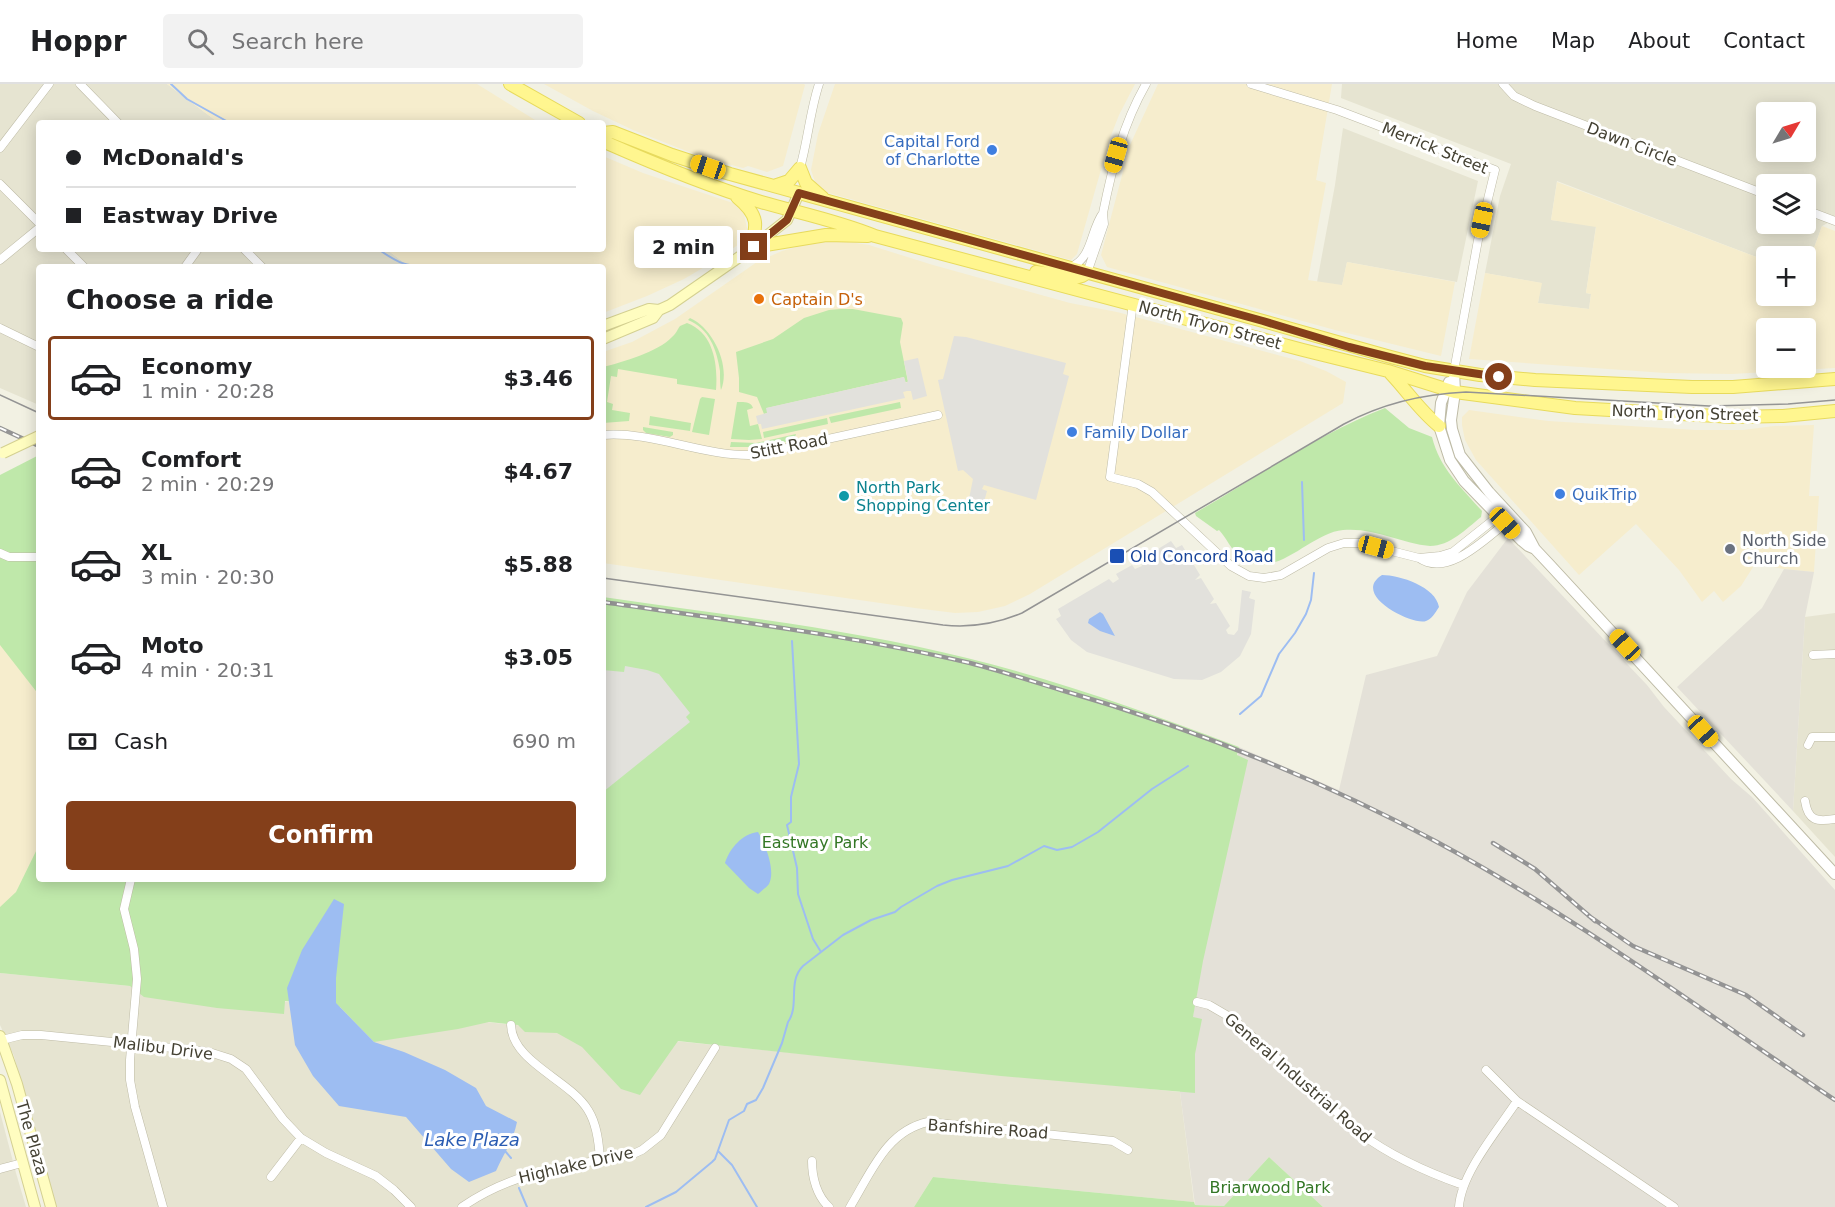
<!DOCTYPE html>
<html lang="en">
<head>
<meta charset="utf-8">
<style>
	:root { --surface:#fff; --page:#f2f2f2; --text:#202124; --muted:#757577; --line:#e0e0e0; --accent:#843f1a }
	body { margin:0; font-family:"DejaVu Sans",sans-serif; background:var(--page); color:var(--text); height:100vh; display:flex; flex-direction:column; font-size:22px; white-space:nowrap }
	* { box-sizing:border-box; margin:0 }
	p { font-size:20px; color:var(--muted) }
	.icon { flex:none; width:33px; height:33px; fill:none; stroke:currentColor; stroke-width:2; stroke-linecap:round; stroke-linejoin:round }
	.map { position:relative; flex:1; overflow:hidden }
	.side { position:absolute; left:36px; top:180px; width:570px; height:618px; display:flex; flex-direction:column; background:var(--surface); border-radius:6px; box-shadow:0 3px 15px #0003 }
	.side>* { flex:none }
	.top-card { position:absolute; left:36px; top:36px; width:570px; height:132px; border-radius:6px; box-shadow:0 3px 15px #0003; display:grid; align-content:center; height:132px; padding:0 30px; background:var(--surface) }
	.needle { width:39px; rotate:52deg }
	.fabs { position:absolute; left:1756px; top:18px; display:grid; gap:12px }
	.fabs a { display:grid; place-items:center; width:60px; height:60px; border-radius:6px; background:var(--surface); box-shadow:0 3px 15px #0003; font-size:30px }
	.end { position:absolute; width:27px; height:27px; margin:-14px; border:8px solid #843f1a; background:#fff; box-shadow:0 0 0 3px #fff }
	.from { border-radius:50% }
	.bubble { position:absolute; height:42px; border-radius:6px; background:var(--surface); box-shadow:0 3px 15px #0003; font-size:20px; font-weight:700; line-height:42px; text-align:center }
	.car { position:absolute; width:18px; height:36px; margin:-18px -9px; border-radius:8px; box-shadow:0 0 4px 2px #0007; background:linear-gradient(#f5c518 24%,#345 0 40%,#f5c518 0 76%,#345 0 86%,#f5c518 0) }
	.top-card b { display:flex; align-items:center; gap:21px; height:57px; font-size:22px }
	.top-card b+b { border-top:2px solid var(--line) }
	.top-card i { width:15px; height:15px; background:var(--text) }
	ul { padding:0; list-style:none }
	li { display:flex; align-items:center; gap:18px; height:84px; margin:0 12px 9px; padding:0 18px; border:3px solid transparent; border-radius:6px }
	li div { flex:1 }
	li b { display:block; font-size:22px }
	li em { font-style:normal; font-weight:700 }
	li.current { border-color:var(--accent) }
	li>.icon { width:54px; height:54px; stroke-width:1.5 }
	h2 { padding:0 30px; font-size:27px; line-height:72px }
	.pay { display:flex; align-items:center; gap:15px; height:66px; padding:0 30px; font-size:22px }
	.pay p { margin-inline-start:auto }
	.button { display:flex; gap:12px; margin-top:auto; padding:12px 30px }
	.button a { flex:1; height:69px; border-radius:6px; background:var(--accent); color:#fff; font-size:24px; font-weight:700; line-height:69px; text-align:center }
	header { display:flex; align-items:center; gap:36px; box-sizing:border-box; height:84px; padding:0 30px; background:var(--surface); border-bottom:2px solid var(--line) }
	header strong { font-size:28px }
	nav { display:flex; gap:33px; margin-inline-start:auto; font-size:21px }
	.search { width:420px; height:54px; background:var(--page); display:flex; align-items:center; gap:15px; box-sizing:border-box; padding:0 21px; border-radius:6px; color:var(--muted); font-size:22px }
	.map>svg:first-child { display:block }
	.residential { fill:#e6e4d1; fill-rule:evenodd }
	.commercial { fill:#f6edcd; fill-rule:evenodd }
	.industrial { fill:#e4e1d8 }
	.green { fill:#bfe8aa }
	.parking { fill:#e2e1dc }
	.water { fill:#9dbdf2 }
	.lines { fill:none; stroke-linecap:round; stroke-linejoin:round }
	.stream { stroke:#9dbdf2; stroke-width:2 }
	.minor-casing { stroke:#bebba6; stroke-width:9 }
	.tertiary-casing { stroke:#bebba6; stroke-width:12 }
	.secondary-casing { stroke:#d4d091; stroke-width:12 }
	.primary-casing { stroke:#e7da5d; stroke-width:14 }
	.minor { stroke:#fff; stroke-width:8 }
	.tertiary { stroke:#fff; stroke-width:10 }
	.secondary { stroke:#fffdc0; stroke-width:10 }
	.primary { stroke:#fff68f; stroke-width:12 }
	.tram { stroke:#949494; stroke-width:1.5 }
	.rail-casing { stroke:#949494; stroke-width:4.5 }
	.rail { stroke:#fff; stroke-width:2; stroke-dasharray:7; stroke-linecap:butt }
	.secondary-bridge-casing { stroke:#d4d091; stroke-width:12; stroke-linecap:butt }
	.secondary-bridge { stroke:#fffdc0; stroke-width:10 }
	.route { stroke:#843f1a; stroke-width:8 }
	.shop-dot { fill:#3f7fe0; stroke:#fff; stroke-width:2 }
	.food-dot { fill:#e8710a; stroke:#fff; stroke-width:2 }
	.culture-dot { fill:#0f9aa8; stroke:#fff; stroke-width:2 }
	.worship-dot { fill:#6b7280; stroke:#fff; stroke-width:2 }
	.transit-dot { fill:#1a4fb4; stroke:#fff; stroke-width:2 }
	.labels { text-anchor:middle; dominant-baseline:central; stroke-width:6; stroke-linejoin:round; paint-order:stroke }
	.shop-label { font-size:16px; fill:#366cbe; stroke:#fff; text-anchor:start }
	.street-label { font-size:16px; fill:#444133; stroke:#fff }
	.food-label { font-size:16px; fill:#c56008; stroke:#fff; text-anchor:start }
	.culture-label { font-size:16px; fill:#0d838f; stroke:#fff; text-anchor:start }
	.worship-label { font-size:16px; fill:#5b616d; stroke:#fff; text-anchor:start }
	.transit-label { font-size:16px; fill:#164399; stroke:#fff; text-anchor:start }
	.park-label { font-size:16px; fill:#337725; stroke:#fff }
	.water-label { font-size:18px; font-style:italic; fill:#2a5cb2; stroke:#fff }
</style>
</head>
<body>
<header>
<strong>Hoppr</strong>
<div class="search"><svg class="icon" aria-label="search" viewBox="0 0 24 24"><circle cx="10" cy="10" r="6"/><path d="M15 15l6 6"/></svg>Search here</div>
<nav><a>Home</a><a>Map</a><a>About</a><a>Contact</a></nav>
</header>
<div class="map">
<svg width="1835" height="1123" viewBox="0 0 1835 1123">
	<rect width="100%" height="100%" fill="#f2f1e3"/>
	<path class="residential" d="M0,0H167L219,39H39V165H386L410,183H39V321L0,304Z
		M1342,0H1835V135L1822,142L1806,186V172H1767V177L1557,97L1551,136L1596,142L1586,209L1591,210L1589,225L1538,219L1541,199L1485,189L1500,112L1511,80L1341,14ZM1767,28H1806V68H1767ZM1767,100H1806V140H1767Z
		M1343,44L1478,97L1457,198L1347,178L1342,202L1317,198L1335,101Z
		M1835,529V773L1793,727L1805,533Z
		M0,889L1180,1008L1194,1118L933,1093L914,1123H55L14,972L0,941Z
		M0,1028L16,1089L26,1123H0Z"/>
	<path class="commercial" d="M167,0H477L540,39H219Z
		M544,0H804L805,1L783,82L767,88L748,82L743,84L702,73L633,46L593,27Z
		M835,0H1135L1119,31L1110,54L1077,170L1071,176L818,106L811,86L818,50Z
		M1158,0H1332L1316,96L1326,99L1308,196L1342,201L1347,178L1455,198L1441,272L1335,246L1107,183L1101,171L1130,61Z
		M603,72L643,89L742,122L749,153L718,175L684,195L647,212L603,229V183H410L386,165H603Z
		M1557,98L1767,177V212H1806V186L1822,142L1835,147V284L1732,290L1665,289L1469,275L1485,189L1542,199L1538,219L1589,225L1591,210L1586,209L1596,143L1551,136ZM1767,244H1806V284H1767Z
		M842,157L869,161L933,181L1070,219L1117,228L1300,277L1326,287L1346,298L1343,319L1030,510L1005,522L978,528L955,529L915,524L603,479V268L632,258L675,235L757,178L782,167L812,159Z
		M1469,326L1548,337L1696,346H1743L1774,342L1814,341L1809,412H1819L1814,488L1784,485L1755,480L1741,502L1723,518L1714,507L1702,518L1679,486L1636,440L1579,491L1476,376L1465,356L1462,341V333Z
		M0,487L39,503V795L0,854Z"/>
	<path class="industrial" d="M1508,454L1647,601L1664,623L1731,695L1752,713L1835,806V1123H1323L1269,1073L1224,1122L1195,1121L1180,1008L1239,663L1339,706L1366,591L1437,572L1467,508Z
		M1784,485L1814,488L1805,533L1793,727L1677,603L1762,524Z"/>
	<path class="green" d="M841,225H853L901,234L903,239L900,258L908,298H905L904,293L767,324V329L764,330L757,313L739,308V294L736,268L773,255L804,234L829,226Z
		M690,234C713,244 731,282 721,306C720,301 720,293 720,287C717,266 709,244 688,236Z
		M687,239C714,249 718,281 716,306L677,300V295L618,285L617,293L611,292L607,318L613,320L612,326L630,329L629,337L603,339V283C623,278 658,268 672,253C676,250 677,246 680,242Z
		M702,313L715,315L709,351L692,348L700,315Z
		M737,318C743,318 751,317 753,324L747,326L750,342L758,340L762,355L749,356L731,355Z
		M900,318L901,324L831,339L829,333Z
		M1385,324L1409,344L1432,353C1440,385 1461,403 1482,427L1481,433C1466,445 1450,462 1430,462C1401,459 1373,443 1343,446C1309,449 1276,498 1241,474C1231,466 1226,453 1219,446L1217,447L1196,432L1195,429C1257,393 1318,350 1385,324Z
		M650,332L691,339L690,347L649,341Z
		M827,334L828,340L764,354L763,348Z
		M643,343L673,348V351L670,353L646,349L643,346Z
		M796,350L794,356L762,363H730L731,358L756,359Z
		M39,371V611L0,561V391Z
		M603,513C724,531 847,544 967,574C1060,597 1149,629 1239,663L1237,671L1248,676L1203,877L1193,933L1202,935L1195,970V1009L1001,992L678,957L640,1011L621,1005L582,963L557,949L525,948L518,941L489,938L458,945L374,958L340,923L285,917L284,930L217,924L144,913L130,902L0,889V823L16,808L39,761V795H603Z
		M1269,1073L1323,1123H914L933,1093L1194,1118L1195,1121L1224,1122Z"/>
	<path class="parking" d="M954,252L966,253L1066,279L1063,290L1069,292L1036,416L984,401L982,405L987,407L981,429L967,425L973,395L963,386L958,387L938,296L943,295Z
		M918,274L927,312L913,316L911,307H907L903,308L905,314L762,345L761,340H758L756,332L767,329L766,324L904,293L906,299L908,297L904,277Z
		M1171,457L1176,464L1182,461L1200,491L1195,496L1201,494L1214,515L1210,520L1216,519L1230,542L1226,546L1228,550L1234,551L1238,546L1242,506L1251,508L1249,514L1255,516L1251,550L1240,572L1221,588L1202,596L1174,595L1087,568L1071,556L1056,535L1061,532L1058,525L1109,495L1113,499L1119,495L1116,490L1132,481L1135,485L1142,482L1140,476Z
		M625,582L647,586L659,590L690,629L686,633L690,638L603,708V586L624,588Z"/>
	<path class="water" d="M1382,491C1400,491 1436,503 1439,523C1435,529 1432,535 1426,537C1413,542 1350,511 1382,491Z
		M1100,528L1103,530L1115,552L1100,547L1088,539L1089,535Z
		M758,748C765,760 776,786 769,800C767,803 761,807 758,810L749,804L725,779C730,764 742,750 758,748Z
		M334,815L344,820L336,894V919L374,958L404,968L445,986L476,1004L486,1022L517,1038C513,1058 504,1069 496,1087L469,1098L451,1085L406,1033L339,1022L313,992L295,961L287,904L302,866Z"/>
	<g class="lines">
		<path class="stream" d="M171,0L187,15L230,39
			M378,165C398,179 406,183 430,182
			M1302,398L1304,456
			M792,557L799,680L791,713V738L787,741L797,784L798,810L813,855L821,868
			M1240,630L1261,612L1279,570L1295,549L1306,530L1311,516L1314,489
			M505,1067L511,1074
			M718,1067L732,1081L757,1123
			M519,1104L527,1123
			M646,1123L676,1108L712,1078L715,1075L729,1036L744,1027L747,1020L756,1016L763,1004L782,959L788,938C800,921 787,898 803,882L843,851L871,836L895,828L901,823L937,802L952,796L1008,782L1044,762L1057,766L1072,763L1098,748L1152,705L1188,682"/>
		<g class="minor-casing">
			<path id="minor" d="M80,0L118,39
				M1251,0L1337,26L1495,86L1478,156L1454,287
				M1503,0L1514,12L1535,22L1767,111
				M0,64L49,0
				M800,84C808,56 810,27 819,0
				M0,100L39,139
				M1806,126L1835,137
				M66,165L84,183
				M244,165L262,183
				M0,176L39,144
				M185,183L198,165
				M1071,183C1093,173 1090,147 1103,129
				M1087,189L1104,140L1103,129C1112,84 1123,40 1146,0
				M1133,219L1110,393L1138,400L1152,408L1231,482L1249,492L1264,494L1281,491L1328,464L1344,459H1360L1419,474C1448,494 1486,454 1507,438
				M0,244L39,263
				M603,351C653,347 704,373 754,371L938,331
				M0,469L9,473H39
				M1419,474L1440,472L1453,468L1502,429
				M1813,571L1835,570
				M1808,661L1812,653H1835
				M1805,717C1808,737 1817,738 1835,735
				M131,795L124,825L134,865L137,895L130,976V996L135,1023L163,1123
				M1197,918L1209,921L1233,935L1360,1049C1392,1073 1426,1088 1463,1101
				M511,941C512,978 570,996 588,1026C597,1040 599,1059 600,1076
				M2,956L22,951H41L193,966L209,968L231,975L246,985L283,1035L301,1054L326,1069L376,1092L394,1106L411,1123
				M1486,986L1517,1017L1674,1123
				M812,1077C812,1094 817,1112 829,1123
				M0,1085L22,1079
				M271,1093L301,1054
				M462,1123C513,1087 571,1081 631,1071L642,1066L661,1051L715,964
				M850,1123C871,1089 886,1047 928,1038L1113,1057L1128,1066
				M1459,1123C1461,1089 1498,1046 1517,1017"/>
		</g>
		<g class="tertiary-casing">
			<path id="tertiary" d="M1454,287L1455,308L1451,336L1452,345L1460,371L1489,408L1526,448L1535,465L1550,481L1835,790
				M1449,298L1441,319L1439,342L1450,376L1464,397L1522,457L1528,462L1535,465"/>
		</g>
		<g class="secondary-casing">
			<path id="secondary" d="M754,162L787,136L799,109
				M603,242L649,225L659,226L670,221L748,167
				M603,255L653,234L659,226
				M0,952L17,1000L51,1123
				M0,996L35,1123"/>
		</g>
		<g class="primary-casing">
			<path id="primary" d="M510,0L579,39
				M603,49L613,48L672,71L730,90L1263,237L1387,272L1425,282L1480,291L1535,296L1692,303H1733L1835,295
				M603,55L607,59C657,81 708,102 761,118C799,129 839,137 875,152L1303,266L1388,287L1455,308L1575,324L1734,333L1783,332L1835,327
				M800,84L806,99L823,114
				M774,102L789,97L800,84
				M737,113C759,131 759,142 748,167
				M748,167L754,163L826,151L868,152
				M1036,188L1075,194L1082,192L1087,189
				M1391,290C1408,308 1420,327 1439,342"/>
		</g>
		<use href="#minor" class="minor"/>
		<use href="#tertiary" class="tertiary"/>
		<use href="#secondary" class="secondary"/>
		<use href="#primary" class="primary"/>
		<path class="tram" d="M0,311L39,329
			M603,494L943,541C971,544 996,540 1022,529L1344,340C1383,319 1422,310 1466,308L1709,322L1788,320L1835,316"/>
		<g class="rail-casing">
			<path id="rail" d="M0,344L39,362
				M603,518C726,536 849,551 970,579C1001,587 1031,597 1061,606C1192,644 1317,694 1437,758C1576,833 1704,928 1835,1016
				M1493,759L1535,785L1595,837
				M1589,832L1633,862L1746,911L1803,951"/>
		</g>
		<use href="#rail" class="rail"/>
		<g class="secondary-bridge-casing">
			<path id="secondary-bridge" d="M3,369L39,352"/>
		</g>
		<use href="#secondary-bridge" class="secondary-bridge"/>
	</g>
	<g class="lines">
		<path class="route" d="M754,163L787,136L799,109L1263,237L1349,263L1425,282L1499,293"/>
	</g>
	<g class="shop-dot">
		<circle cx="992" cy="66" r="6"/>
		<circle cx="1072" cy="348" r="6"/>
		<circle cx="1560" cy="410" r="6"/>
	</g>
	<circle class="food-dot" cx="759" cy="215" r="6"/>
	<circle class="culture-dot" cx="844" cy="412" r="6"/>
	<circle class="worship-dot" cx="1730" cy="465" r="6"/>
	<rect class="transit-dot" x="1109" y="464" width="16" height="16" rx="3"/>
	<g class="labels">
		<g class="shop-label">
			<text x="980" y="57" text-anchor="end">Capital Ford<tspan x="980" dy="18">of Charlotte</tspan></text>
			<text x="1084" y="348">Family Dollar</text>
			<text x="1572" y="410">QuikTrip</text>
		</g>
		<g class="street-label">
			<text transform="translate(1632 60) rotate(21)">Dawn Circle</text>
			<text transform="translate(1435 64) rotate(22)">Merrick Street</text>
			<text transform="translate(1210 241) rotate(15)">North Tryon Street</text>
			<text transform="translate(1685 329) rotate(2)">North Tryon Street</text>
			<text transform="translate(789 362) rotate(-11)">Stitt Road</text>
			<text transform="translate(163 964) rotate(7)">Malibu Drive</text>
			<text transform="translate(1298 994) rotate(41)">General Industrial Road</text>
			<text transform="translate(988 1045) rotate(4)">Banfshire Road</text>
			<text transform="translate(32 1054) rotate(74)">The Plaza</text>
			<text transform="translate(576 1081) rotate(-13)">Highlake Drive</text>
		</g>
		<g class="food-label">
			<text x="771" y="215">Captain D's</text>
		</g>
		<g class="culture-label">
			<text x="856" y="403">North Park<tspan x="856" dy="18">Shopping Center</tspan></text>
		</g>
		<g class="worship-label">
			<text x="1742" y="456">North Side<tspan x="1742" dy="18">Church</tspan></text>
		</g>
		<g class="transit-label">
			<text x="1130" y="472">Old Concord Road</text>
		</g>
		<g class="park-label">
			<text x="815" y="758">Eastway Park</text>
			<text x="1270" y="1103">Briarwood Park</text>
		</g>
		<g class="water-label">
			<text x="472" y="1055">Lake Plaza</text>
		</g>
	</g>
</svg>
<div class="fabs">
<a><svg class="needle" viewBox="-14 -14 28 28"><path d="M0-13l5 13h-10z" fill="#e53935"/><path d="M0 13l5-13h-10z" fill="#757577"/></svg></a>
<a><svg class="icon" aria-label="layers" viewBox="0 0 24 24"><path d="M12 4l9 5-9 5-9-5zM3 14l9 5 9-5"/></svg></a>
<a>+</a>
<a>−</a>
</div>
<i class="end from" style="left:1499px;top:293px"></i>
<i class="end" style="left:754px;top:163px"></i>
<div class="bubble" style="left:634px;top:142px;width:99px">2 min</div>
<i class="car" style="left:1116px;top:71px;rotate:196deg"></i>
<i class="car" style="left:708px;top:83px;rotate:289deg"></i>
<i class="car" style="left:1482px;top:136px;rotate:192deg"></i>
<i class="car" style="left:1505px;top:439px;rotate:137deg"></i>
<i class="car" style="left:1376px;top:463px;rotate:105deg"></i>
<i class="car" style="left:1625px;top:561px;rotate:317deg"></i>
<i class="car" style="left:1703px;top:647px;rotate:138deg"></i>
<div class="top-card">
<b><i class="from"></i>McDonald's</b>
<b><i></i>Eastway Drive</b>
</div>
<section class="side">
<h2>Choose a ride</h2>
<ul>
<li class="current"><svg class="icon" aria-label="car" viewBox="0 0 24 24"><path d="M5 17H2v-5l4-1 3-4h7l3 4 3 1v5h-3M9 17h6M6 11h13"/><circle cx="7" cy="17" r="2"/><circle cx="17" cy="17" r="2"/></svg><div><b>Economy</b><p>1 min · 20:28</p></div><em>$3.46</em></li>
<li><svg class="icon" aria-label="car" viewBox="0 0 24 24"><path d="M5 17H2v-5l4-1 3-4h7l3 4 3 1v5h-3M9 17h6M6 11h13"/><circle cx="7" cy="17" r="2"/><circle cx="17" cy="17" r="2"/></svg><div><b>Comfort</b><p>2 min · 20:29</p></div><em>$4.67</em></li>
<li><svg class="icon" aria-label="car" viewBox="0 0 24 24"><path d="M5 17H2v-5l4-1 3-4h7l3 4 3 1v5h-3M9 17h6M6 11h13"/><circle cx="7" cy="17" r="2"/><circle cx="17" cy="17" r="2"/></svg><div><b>XL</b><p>3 min · 20:30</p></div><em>$5.88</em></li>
<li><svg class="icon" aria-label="car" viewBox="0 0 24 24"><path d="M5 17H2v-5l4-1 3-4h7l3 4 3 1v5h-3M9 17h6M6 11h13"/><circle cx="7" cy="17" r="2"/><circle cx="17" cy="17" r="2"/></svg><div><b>Moto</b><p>4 min · 20:31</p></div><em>$3.05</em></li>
</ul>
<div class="pay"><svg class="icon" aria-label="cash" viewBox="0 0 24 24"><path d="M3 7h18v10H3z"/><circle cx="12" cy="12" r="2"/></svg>Cash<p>690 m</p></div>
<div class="button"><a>Confirm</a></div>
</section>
</div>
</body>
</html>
